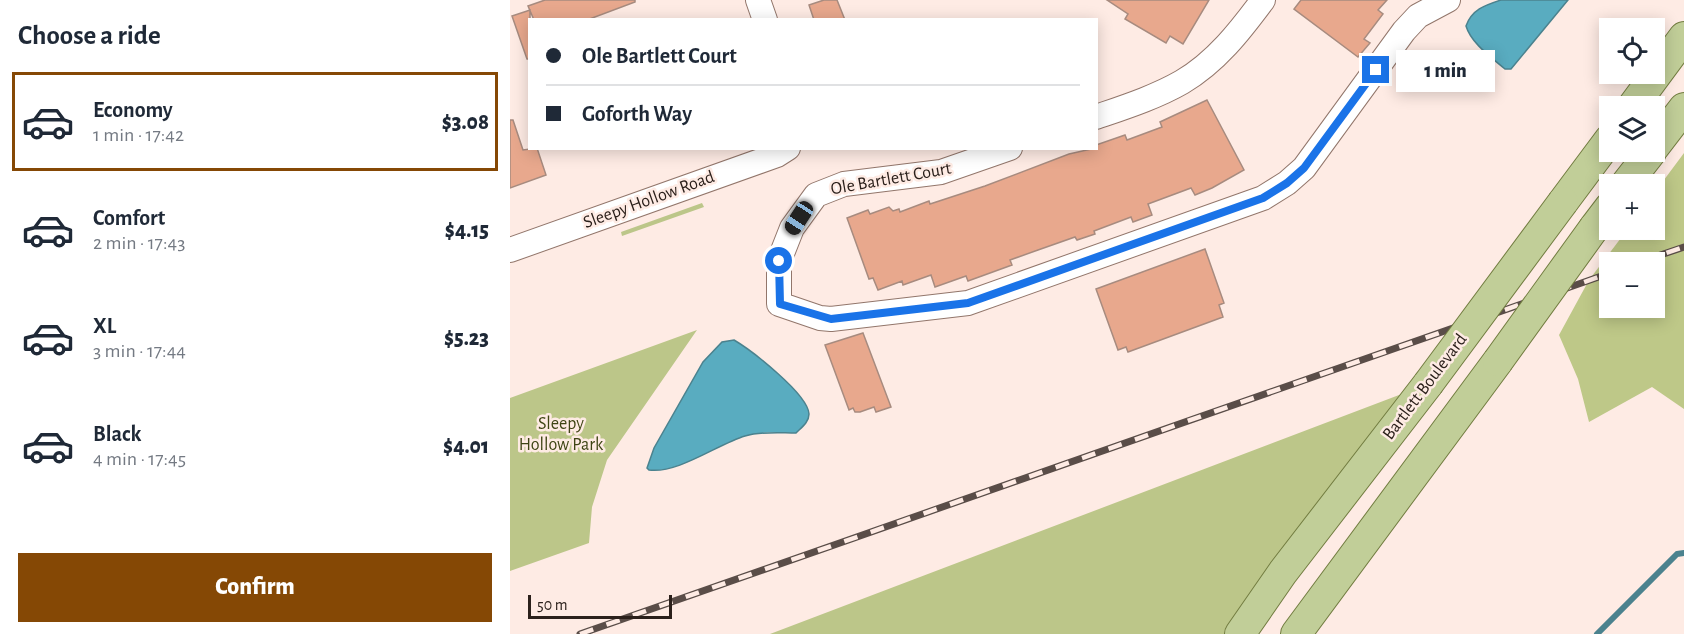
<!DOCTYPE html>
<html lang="en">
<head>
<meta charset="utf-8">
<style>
	:root { --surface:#fff; --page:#f2f2f3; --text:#1f2937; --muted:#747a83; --line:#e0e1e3; --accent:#854805 }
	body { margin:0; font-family:"Alegreya Sans",sans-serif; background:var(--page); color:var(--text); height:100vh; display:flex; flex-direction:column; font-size:22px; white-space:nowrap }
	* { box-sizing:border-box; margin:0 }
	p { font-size:20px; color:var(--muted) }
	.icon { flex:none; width:33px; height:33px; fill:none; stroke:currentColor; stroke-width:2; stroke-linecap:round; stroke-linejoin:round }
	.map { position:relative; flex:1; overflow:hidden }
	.side { display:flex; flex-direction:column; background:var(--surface); width:510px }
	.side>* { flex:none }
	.banner { position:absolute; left:18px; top:18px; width:570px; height:132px; border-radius:0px; box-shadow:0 3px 15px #0003; display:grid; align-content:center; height:132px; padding:0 18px; background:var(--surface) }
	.tools { position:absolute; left:1089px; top:18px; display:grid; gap:12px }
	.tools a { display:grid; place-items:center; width:66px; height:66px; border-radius:0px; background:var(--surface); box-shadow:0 3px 15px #0003; font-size:30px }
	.scale { position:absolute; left:18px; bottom:15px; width:144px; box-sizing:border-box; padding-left:6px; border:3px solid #2b201b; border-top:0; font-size:16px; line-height:21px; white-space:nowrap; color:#2b201b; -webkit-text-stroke:4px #feebe4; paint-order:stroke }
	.end { position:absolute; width:27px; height:27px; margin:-14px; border:8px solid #1a73e8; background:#fff; box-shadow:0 0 0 3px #fff }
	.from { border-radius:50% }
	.bubble { position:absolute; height:42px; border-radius:0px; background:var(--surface); box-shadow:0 3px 15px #0003; font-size:20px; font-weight:800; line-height:42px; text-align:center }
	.car { position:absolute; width:18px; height:36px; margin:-18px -9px; border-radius:8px; box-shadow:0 0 4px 2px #0007; background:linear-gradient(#222 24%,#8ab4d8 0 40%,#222 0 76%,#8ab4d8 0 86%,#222 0) }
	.banner b { display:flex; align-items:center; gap:21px; height:57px; font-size:22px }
	.banner b+b { border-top:2px solid var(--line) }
	.banner i { width:15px; height:15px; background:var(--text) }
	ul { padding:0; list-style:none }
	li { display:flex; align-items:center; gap:18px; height:99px; margin:0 12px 9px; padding:0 6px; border:3px solid transparent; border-radius:0px }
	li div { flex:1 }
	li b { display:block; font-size:22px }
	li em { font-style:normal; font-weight:800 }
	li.selected { border-color:var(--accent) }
	li>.icon { width:54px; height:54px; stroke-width:1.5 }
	h2 { padding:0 18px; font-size:27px; line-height:72px }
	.button { display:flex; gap:12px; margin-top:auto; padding:12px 18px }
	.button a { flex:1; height:69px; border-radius:0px; background:var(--accent); color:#fff; font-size:24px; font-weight:800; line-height:69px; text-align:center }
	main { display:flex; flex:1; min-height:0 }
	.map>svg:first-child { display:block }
	.green { fill:#bcc689 }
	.forest { fill:#bec888; fill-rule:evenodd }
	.water { fill:#59acc0; stroke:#4b828e; stroke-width:1.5 }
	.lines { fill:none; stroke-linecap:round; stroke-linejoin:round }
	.stream { stroke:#4b828e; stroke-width:6 }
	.building { fill:#e8a88d; stroke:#a78b7f; stroke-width:1.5 }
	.minor-casing { stroke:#92766b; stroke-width:26 }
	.major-casing { stroke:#727c40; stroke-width:32 }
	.minor { stroke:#fff; stroke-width:24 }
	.major { stroke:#c1ce98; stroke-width:30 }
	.rail-casing { stroke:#5a4d48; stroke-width:7 }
	.rail { stroke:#feebe4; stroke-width:4.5; stroke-dasharray:14; stroke-linecap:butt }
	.major-bridge-casing { stroke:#727c40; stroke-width:32; stroke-linecap:butt }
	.major-bridge { stroke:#c1ce98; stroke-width:30 }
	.route { stroke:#1a73e8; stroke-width:8 }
	.labels { text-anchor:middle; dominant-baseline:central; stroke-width:5; stroke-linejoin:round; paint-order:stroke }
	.street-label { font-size:18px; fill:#2b201b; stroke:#feebe4 }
	.park-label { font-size:18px; fill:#3e4414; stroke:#feebe4 }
</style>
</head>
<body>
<main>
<section class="side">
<h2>Choose a ride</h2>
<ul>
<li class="selected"><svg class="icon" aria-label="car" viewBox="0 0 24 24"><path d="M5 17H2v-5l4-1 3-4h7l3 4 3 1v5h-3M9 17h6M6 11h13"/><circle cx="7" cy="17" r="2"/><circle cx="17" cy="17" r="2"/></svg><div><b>Economy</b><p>1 min · 17:42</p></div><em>$3.08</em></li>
<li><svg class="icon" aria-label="car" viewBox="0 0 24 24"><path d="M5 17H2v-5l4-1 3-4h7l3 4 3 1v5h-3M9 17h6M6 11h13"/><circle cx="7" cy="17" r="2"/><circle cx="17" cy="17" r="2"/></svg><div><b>Comfort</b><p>2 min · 17:43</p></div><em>$4.15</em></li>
<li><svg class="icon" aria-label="car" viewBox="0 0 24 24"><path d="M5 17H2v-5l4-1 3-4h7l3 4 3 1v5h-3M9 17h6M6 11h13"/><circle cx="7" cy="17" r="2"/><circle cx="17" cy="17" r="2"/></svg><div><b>XL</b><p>3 min · 17:44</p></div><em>$5.23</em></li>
<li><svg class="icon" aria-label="car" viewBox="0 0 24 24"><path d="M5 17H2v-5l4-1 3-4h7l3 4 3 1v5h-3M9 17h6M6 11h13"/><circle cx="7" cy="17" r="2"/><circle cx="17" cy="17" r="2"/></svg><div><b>Black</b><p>4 min · 17:45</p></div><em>$4.01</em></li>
</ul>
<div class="button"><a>Confirm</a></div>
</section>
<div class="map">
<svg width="1174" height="634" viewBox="0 0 1174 634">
	<rect width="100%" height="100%" fill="#feebe4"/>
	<path class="green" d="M192,203L194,207L112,236L111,232Z
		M187,330L97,460L82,507L79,543L0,571V398Z
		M918,384L730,634H260Z"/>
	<path class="forest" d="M1174,153V409L1142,387L1079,422L1068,379L1049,335L1079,280L1117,230H1144L1145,192ZM1100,262H1144V308H1100Z"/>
	<path class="water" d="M991,0H1058L1001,69H995C981,57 961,43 956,26C962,9 976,5 991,0Z
		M224,340C241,350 298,394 299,414C299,422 292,427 286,433C270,433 252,431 235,436C208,444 168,474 139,470L137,468L144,448L193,362L212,342Z"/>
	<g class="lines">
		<path class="stream" d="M1087,634L1167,554L1174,553"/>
	</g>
	<path class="building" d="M35,0H125V2L77,20H24L18,6Z
		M314,0H327L335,20H304L299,5Z
		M597,0H699L673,44L660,36L656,43L615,19L618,14Z
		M791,0H877L868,10L873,14L854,39L860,43L848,57L784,9Z
		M20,10V59H17L2,16Z
		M697,100L734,170L702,188L685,195L681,188L638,204L642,215L623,222L621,217L584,231L585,234L567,240L565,237L528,250L500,260L502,265L458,281L456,276L425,287L421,275L393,285L392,281L368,290L363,278L359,279L337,218L358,210L360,214L379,207L383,211L389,209L390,212L419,201L420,204L475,186L559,154L586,148V145L615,135L617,140L652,127L650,122Z
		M0,120H3L13,150L27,148L36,175L0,188Z
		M695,249L714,303L709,305L713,317L618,352L616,347L608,350L586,289Z
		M353,333L381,407L366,412L364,407L350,412H345L343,408L339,410L315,345Z"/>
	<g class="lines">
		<g class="minor-casing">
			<path id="minor" d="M248,0L255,20
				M586,117C615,107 646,97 672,82C706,62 730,31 753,0
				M500,148L431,172L334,184L306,195L282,228L269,261V304L310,318L321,319L458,303L753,198L777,183L794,168L894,31L908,16L938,0
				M0,250L267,155L278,148"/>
		</g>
		<g class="major-casing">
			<path id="major" d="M1123,106L1174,37
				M1144,147L1174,108
				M1116,184L1141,152
				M1053,202L1100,139
				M1084,228L1100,207
				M730,634L773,572L918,384
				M786,634L988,361"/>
		</g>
		<use href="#minor" class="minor"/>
		<use href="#major" class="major"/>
		<g class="rail-casing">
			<path id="rail" d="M1130,262L1174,247
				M70,634L1100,273"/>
		</g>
		<use href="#rail" class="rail"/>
		<g class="major-bridge-casing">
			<path id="major-bridge" d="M988,361L1084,228
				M918,384L1053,202"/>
		</g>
		<use href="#major-bridge" class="major-bridge"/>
	</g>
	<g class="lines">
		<path class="route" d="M269,261L270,304L321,319L458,303L753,198L777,183L794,168L866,70"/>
	</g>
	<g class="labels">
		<g class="street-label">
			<text transform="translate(381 179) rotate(-10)">Ole Bartlett Court</text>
			<text transform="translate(139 200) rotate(-20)">Sleepy Hollow Road</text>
			<text transform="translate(915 387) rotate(-53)">Bartlett Boulevard</text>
		</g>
		<g class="park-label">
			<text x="51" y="424">Sleepy<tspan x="51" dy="21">Hollow Park</tspan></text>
		</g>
	</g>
</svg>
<div class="tools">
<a><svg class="icon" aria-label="locate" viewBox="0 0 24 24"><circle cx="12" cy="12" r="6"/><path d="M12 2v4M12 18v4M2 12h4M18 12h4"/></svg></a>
<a><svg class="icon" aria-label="layers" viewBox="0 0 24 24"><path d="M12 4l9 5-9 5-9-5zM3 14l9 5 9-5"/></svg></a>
<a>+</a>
<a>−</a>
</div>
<div class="scale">50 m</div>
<i class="end from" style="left:269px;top:261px"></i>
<i class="end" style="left:866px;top:70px"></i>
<div class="bubble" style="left:886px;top:50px;width:99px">1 min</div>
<i class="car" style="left:289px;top:218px;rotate:213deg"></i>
<div class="banner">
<b><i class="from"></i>Ole Bartlett Court</b>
<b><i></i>Goforth Way</b>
</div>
</div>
</main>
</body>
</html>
